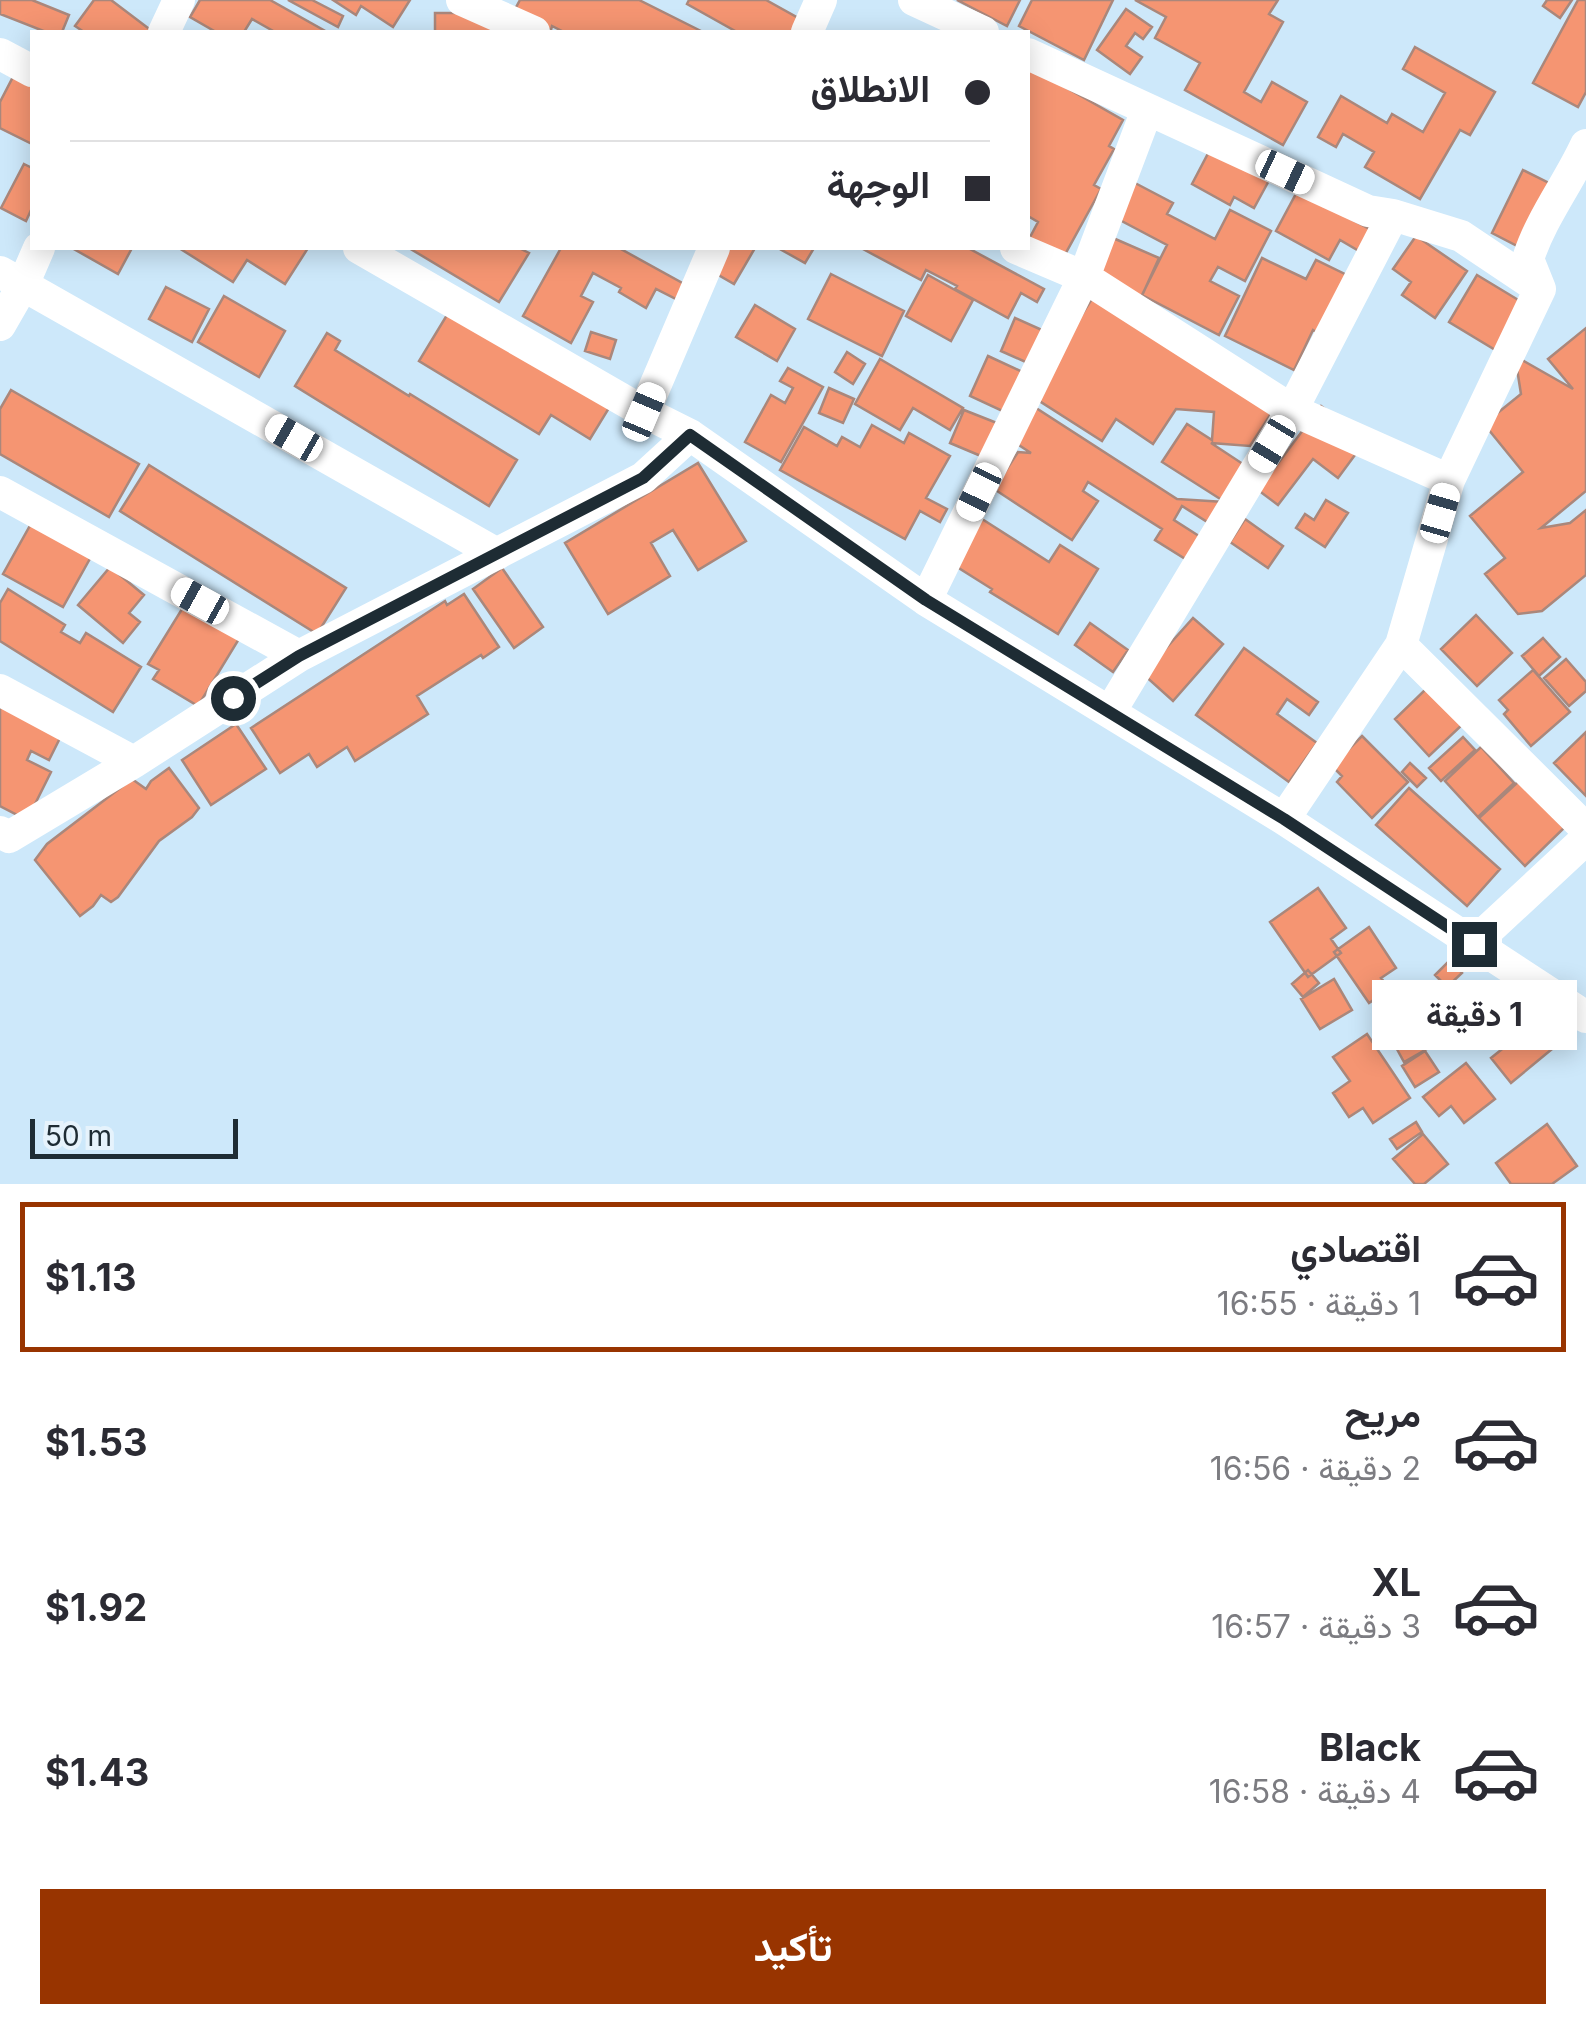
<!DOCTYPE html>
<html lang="ar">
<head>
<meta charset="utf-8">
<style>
	:root { --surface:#fff; --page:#f2f2f3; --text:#2b2b33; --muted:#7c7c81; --line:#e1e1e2; --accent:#983400 }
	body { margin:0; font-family:Inter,Vazirmatn,sans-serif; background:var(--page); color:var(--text); direction:rtl; height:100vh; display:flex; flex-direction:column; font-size:38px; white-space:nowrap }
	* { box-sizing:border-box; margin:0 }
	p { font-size:32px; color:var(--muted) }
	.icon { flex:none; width:55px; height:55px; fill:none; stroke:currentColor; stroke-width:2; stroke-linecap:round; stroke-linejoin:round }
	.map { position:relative; height:1184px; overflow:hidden; direction:ltr }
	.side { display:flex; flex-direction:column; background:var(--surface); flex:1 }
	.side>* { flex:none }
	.guide { position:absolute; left:30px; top:30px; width:1000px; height:220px; border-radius:0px; box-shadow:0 5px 25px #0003; direction:rtl; display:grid; align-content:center; height:220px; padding:0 40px; background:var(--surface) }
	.scale { position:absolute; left:30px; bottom:25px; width:208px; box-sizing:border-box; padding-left:10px; border:5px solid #1e2c34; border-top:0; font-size:28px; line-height:35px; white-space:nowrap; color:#1e2c34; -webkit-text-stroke:8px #e6f3fc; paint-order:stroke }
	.end { position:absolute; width:45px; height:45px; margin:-22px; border:12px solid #1e2c34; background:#fff; box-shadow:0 0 0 5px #fff }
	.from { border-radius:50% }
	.bubble { position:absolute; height:70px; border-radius:0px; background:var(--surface); box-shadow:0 5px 25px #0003; font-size:32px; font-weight:700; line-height:70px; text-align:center; direction:rtl }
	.car { position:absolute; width:30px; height:60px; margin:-30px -15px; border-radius:12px; box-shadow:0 0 8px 2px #0007; background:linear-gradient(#fff 24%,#345 0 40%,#fff 0 76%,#345 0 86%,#fff 0) }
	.guide b { display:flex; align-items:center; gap:35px; height:95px; font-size:38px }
	.guide b+b { border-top:2px solid var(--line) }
	.guide i { width:25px; height:25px; background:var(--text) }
	ul { padding:18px 0 0; list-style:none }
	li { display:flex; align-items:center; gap:30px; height:150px; margin:0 20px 15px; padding:0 20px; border:5px solid transparent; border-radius:0px }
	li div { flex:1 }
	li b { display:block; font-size:38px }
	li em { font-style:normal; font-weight:700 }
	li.on { border-color:var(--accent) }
	li>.icon { width:90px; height:90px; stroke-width:1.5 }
	.action { display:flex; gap:20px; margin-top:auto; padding:20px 40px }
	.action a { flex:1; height:115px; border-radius:0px; background:var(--accent); color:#fff; font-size:40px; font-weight:700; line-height:115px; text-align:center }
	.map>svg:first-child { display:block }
	.building { fill:#f59572; stroke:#aa877b; stroke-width:2.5 }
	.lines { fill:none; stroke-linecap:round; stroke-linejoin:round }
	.minor { stroke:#fff; stroke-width:32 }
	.route { stroke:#1e2c34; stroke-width:12 }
</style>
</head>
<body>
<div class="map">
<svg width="1586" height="1184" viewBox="0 0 1586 1184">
	<rect width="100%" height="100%" fill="#cde8fa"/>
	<path class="building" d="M0,0H32L69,15L62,32H46L0,14Z
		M94,0H111L152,31L84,32L75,26Z
		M200,0H270L327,32H275L252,19L244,32H216L190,17Z
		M288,0H312L343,16L338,27Z
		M333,0H410L393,27L361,6L356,15Z
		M520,0H639L703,32H564L552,26L551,30L514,11Z
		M689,0H766L809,24L804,32H737L687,4Z
		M957,0H1020L1007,26Z
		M1032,0H1113L1084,60L1019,26Z
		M1135,0H1278L1269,14L1283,22L1244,92L1261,102L1272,82L1307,102L1283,145L1185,90L1200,63L1155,38L1166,17Z
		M1547,0H1572L1560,18L1543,6Z
		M1578,0H1586V92L1578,107L1533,83Z
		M1126,9L1152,27L1143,39L1135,33L1126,46L1142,57L1130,74L1097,50Z
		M435,13H470L504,32H435Z
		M1415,47L1495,92L1470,135L1460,130L1420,199L1365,167L1374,152L1343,134L1336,147L1318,137L1341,96L1387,123L1392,114L1423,132L1445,93L1403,69Z
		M1028,66L1123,120L1109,146L1114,149L1094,185L1101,189L1062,260L1028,241L1038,222L1028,216Z
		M14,75L32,84V144L0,128V102Z
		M1213,144L1272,175L1254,208L1234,197L1230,205L1192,184Z
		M24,164L32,168V208L26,221L1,208Z
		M1523,170L1557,187L1525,250L1492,233Z
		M1135,183L1173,203L1167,214L1215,239L1230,210L1271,231L1245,281L1218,267L1210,281L1239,296L1219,335L1142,295L1167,245L1116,218Z
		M1298,190L1371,230L1359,251L1340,240L1329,260L1276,231Z
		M1416,236L1467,271L1435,318L1402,295L1411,282L1393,269Z
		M1113,238L1159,258L1140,300L1094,280Z
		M72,248H132L118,274Z
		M179,248H308L285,284L247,260L233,282Z
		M409,248H519L529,253L499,302Z
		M561,248H619L686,285L678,300L656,289L646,308L619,292L621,288L593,273L581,296L593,302L571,343L523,316Z
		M730,248H755L734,284L715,273Z
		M778,248H814L805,263Z
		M861,248H968L1044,289L1037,302L1021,293L1008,318L955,289L957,286L926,270L921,280Z
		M1262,258L1306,279L1316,260L1351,277L1323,336L1313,330L1294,370L1225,336Z
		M831,274L904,311L882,356L808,319Z
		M928,275L973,300L951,341L906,316Z
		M1477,275L1525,304L1497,351L1449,322Z
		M166,287L209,309L192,342L149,319Z
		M1097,291L1276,406L1250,446L1211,443L1249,468L1212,525L1182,506L1174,520L1210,543L1195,565L1155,540L1162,529L1088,482L1083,491L1098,501L1072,540L994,489L1018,452L1031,453L1014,442L1036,408L1177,499L1225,502L1162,462L1187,424L1212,440L1214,412L1176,409L1153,444L1116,419L1102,441L1030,395Z
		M224,296L285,331L259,377L198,342Z
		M755,305L795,329L777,361L736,337Z
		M450,310L609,408L590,439L551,415L539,434L419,361Z
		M1015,318L1053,335L1039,368L1001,351Z
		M1586,328V491L1541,528L1570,523L1586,510V575L1542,611L1518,614L1485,574L1505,558L1470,516L1523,472L1484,424L1521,394L1515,356L1573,389L1548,359Z
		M591,332L616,340L610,359L585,351Z
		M327,333L340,341L335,350L409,396L410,394L517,460L489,506L295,386Z
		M847,352L865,364L853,384L835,372Z
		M988,356L1027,374L1009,414L970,396Z
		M880,359L963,408L950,430L913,408L900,430L855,404Z
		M788,368L823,387L781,462L745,442L771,395L785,403L793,388L780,381Z
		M829,388L854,399L843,423L819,413Z
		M11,390L139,464L109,517L0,454V409Z
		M1321,406L1366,440L1338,478L1313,459L1278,505L1258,490Z
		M964,410L1002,425L988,459L950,443Z
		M872,425L904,443L909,433L950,456L926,498L947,509L940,522L920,511L905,539L780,470L804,427L837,446L842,437L860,447Z
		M698,463L746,541L698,570L673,530L651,543L670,576L608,614L565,543Z
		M149,465L346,588L317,634L120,511Z
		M1326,500L1348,513L1325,547L1296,528L1305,514L1314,520Z
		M982,519L1049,562L1060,545L1098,569L1058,634L990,592L992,589L954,565Z
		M1245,519L1283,546L1268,568L1230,542Z
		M32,522L92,555L63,607L3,574Z
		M110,567L144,595L129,613L140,622L123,643L78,605Z
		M502,568L543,627L514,648L473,589Z
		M8,589L65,625L61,632L80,643L86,633L141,667L113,712L0,641V603Z
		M464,594L499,647L483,658L481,655L417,696L428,714L355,761L347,747L317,767L309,754L280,773L251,728L445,601L447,605Z
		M187,601L242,634L198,706L153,679L159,670L148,664Z
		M1476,615L1512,653L1477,686L1441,649Z
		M1193,618L1223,644L1173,701L1143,674Z
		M1090,623L1128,650L1113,672L1075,645Z
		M1543,638L1560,657L1539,676L1522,656Z
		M1244,648L1318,702L1309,715L1287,699L1277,714L1317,743L1289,782L1196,715Z
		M1566,659L1586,682V691L1569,706L1544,678Z
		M1533,670L1570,712L1531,746L1504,714L1508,710L1499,700Z
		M1427,688L1463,724L1429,756L1395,719Z
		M0,706L61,736L49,760L31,751L27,760L51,772L27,820L0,806Z
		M236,724L266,769L211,805L182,760Z
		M1586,732V796L1554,763Z
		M1362,736L1408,782L1372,818L1337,782L1342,776L1332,766Z
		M1463,737L1475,750L1441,781L1429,768Z
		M1481,747L1514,783L1478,817L1445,781Z
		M1410,763L1426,778L1417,787L1402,772Z
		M169,768L199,808L192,817L159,841L118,897L111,902L101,895L93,906L80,916L35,860L47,844L132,779L146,789L151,781Z
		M1519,781L1564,828L1525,866L1479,818Z
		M1409,788L1500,869L1467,906L1376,825Z
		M1318,888L1346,928L1331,939L1341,953L1308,977L1270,922Z
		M1369,927L1396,968L1381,978L1390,989L1369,1003L1334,952Z
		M1450,960L1462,973L1447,987L1435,975Z
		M1308,970L1319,983L1303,997L1292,984Z
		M1334,979L1352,1010L1320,1029L1301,999Z
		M1420,1009L1439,1042L1404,1062L1386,1029Z
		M1532,1025L1552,1049L1511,1083L1491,1058Z
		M1367,1034L1410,1098L1373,1123L1363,1108L1349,1117L1333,1093L1350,1081L1333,1057Z
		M1425,1051L1439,1072L1415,1087L1402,1066Z
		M1466,1063L1495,1099L1464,1123L1451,1106L1439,1116L1423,1097Z
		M1416,1122L1422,1132L1397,1149L1390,1139Z
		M1547,1124L1577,1166L1552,1184H1511L1496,1163Z
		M1423,1134L1448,1164L1424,1184H1415L1393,1159Z"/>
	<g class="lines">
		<path class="minor" d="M462,0L534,32
			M914,0L983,32
			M164,32L179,0
			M807,32L821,0
			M0,54L32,71
			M1028,54L1368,211L1393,215L1461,236L1540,289
			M359,248L644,412L690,435L926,600L1284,819L1586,1017
			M1016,248L1084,277L1292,410L1449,480
			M0,272L497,554
			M0,325L23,285L39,248
			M644,412L714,248
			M0,492L299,656
			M926,600L1084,277L1147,110
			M1401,645L1586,829
			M0,690L134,762
			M1110,712L1292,410L1393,215
			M1284,819L1401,645L1449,480L1540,289L1528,259C1541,218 1568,184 1586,145
			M0,832L9,837L134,762L299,656L643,478L690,435
			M1474,943L1586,839"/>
	</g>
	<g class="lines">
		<path class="route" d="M233,698L299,656L643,478L690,435L926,600L1284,819L1474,944"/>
	</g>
</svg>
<div class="scale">50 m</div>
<i class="end from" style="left:233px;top:698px"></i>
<i class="end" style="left:1474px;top:944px"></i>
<div class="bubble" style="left:1372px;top:980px;width:205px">1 دقيقة</div>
<i class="car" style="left:1285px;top:172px;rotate:115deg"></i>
<i class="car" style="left:644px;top:412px;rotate:23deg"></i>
<i class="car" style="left:294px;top:438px;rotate:300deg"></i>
<i class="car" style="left:1272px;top:444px;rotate:211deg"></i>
<i class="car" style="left:979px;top:492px;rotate:206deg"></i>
<i class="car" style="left:1440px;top:513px;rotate:16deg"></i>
<i class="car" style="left:200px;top:601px;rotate:299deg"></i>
<div class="guide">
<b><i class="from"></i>الانطلاق</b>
<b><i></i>الوجهة</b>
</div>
</div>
<section class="side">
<ul>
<li class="on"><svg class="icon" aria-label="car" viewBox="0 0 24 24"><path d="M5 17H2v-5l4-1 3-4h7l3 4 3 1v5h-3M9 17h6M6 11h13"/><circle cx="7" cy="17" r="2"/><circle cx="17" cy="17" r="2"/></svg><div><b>اقتصادي</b><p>1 دقيقة · 16:55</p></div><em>$1.13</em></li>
<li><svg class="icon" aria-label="car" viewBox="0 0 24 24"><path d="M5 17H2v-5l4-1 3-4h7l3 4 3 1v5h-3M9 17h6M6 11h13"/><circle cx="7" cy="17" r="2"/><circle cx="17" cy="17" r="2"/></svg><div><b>مريح</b><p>2 دقيقة · 16:56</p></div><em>$1.53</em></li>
<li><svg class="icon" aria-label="car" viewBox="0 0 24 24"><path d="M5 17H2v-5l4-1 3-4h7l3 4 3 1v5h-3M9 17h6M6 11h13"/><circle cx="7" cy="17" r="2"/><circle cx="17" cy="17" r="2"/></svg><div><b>XL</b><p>3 دقيقة · 16:57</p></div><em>$1.92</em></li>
<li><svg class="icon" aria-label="car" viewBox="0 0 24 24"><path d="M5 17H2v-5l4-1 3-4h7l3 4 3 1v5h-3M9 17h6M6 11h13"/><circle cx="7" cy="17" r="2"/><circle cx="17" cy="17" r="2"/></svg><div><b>Black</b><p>4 دقيقة · 16:58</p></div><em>$1.43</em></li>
</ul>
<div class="action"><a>تأكيد</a></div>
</section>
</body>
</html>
